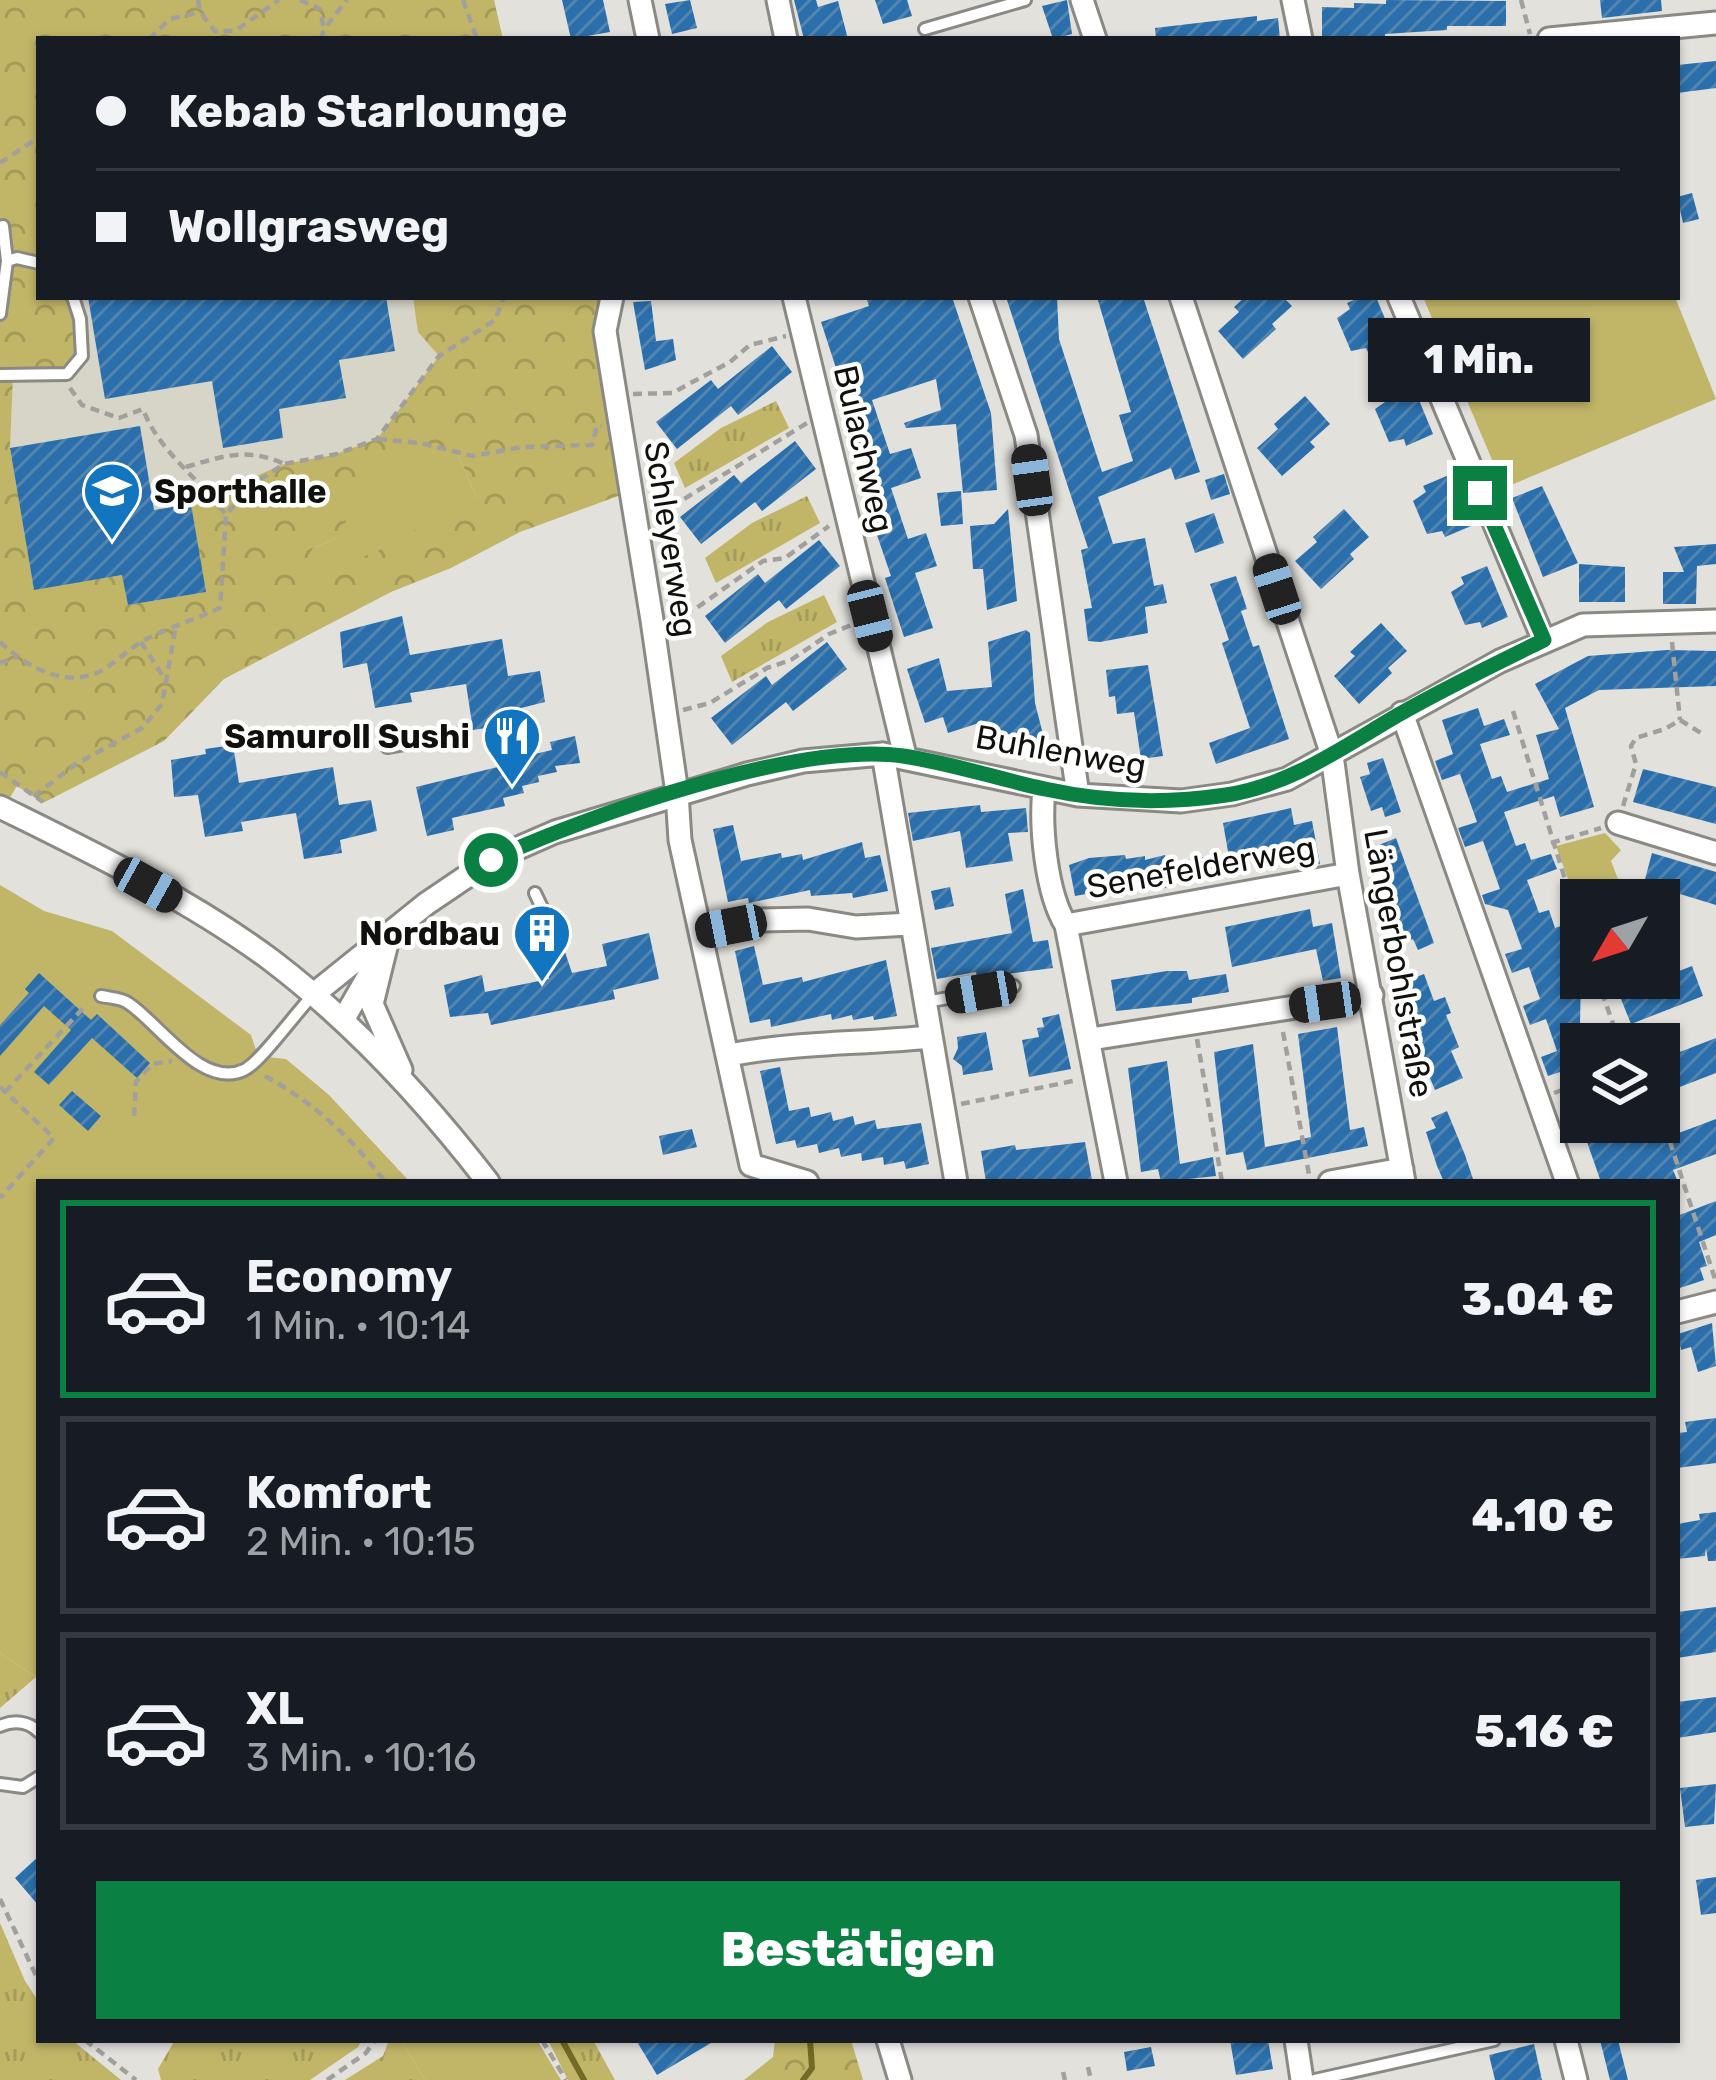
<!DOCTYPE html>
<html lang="de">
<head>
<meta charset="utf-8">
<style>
	:root { --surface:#171b24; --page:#242831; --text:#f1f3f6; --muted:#9ea1a6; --line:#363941; --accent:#0b8043 }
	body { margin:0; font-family:Rubik,sans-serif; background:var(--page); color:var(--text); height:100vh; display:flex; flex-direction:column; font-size:45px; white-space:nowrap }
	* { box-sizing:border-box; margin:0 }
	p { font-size:39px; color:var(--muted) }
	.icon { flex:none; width:66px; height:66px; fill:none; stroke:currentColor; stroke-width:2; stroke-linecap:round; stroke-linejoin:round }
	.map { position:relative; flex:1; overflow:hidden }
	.sheet { position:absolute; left:36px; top:1179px; width:1644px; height:864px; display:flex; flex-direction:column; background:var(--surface); border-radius:0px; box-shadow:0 3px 9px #0004 }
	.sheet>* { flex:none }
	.top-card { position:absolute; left:36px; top:36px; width:1644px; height:264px; border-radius:0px; box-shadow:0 3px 9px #0004; display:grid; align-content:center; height:264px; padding:0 60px; background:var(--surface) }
	.needle { width:78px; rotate:231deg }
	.controls { position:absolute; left:1560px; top:879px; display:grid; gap:24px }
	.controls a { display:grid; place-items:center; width:120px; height:120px; border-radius:0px; background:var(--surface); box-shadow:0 3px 9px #0004; font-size:60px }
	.end { position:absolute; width:54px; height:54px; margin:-27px; border:15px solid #0b8043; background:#fff; box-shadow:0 0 0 6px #fff }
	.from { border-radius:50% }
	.bubble { position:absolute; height:84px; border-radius:0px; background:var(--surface); box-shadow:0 3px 9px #0004; font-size:39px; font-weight:800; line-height:84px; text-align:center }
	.car { position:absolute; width:36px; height:72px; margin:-36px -18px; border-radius:15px; box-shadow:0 0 9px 3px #0007; background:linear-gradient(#222 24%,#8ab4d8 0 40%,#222 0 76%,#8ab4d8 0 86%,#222 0) }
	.top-card b { display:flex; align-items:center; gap:42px; height:114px; font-size:45px }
	.top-card b+b { border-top:3px solid var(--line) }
	.top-card i { width:30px; height:30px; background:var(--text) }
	ul { padding:21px 0 0; list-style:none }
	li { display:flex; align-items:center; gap:36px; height:198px; margin:0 24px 18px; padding:0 36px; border:6px solid var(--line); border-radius:0px }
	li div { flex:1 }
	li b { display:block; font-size:45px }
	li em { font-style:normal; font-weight:800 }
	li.current { border-color:var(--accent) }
	li>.icon { width:108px; height:108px; stroke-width:1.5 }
	.action { display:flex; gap:24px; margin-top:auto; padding:24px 60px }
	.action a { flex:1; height:138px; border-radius:0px; background:var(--accent); color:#fff; font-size:48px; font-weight:800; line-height:138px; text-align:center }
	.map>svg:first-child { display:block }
	.built { fill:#d7d5c8 }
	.grass { fill:url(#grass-tufts) }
	.forest { fill:url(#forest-crowns); fill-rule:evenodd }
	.green { fill:#c1b568 }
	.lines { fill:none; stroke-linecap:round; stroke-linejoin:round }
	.stream { stroke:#736a25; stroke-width:6 }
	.building { fill:url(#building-hatch) }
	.lane-casing { stroke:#8a8984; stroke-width:16 }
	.street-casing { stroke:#8a8984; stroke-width:27 }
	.path { stroke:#a1a09c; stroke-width:4.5; stroke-dasharray:9 6; stroke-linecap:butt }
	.lane { stroke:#fff; stroke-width:10 }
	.street { stroke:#fff; stroke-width:21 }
	.route { stroke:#0b8043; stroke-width:15 }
	.labels { text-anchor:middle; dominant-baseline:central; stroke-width:9; stroke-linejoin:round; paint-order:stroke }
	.street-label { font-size:33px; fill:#10100e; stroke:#fffffe }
	.poi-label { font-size:33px; font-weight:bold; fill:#10100e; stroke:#fffffe; text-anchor:end }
</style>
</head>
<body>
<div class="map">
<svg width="1716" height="2080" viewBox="0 0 1716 2080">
	<defs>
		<pattern id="grass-tufts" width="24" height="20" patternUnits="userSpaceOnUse" patternTransform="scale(3)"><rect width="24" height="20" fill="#c1b568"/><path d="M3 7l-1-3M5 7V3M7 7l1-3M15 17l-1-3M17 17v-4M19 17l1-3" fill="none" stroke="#a59b59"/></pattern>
		<pattern id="forest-crowns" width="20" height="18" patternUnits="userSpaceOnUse" patternTransform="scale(3)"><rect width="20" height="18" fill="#c1b568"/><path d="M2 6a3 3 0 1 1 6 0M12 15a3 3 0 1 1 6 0" fill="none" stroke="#a59b59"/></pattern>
		<pattern id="building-hatch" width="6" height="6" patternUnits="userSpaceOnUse" patternTransform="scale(3)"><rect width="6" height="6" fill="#2a6fab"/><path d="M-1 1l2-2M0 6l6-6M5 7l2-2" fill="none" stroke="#5485af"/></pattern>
	</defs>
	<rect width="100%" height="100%" fill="#e2e1dc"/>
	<path class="built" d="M70,297H413L419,332L439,356L377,439L333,455L284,464L206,592L128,605L123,576L34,590L10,448L13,375Z"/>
	<path class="grass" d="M776,401L789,428L685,488L674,463L721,428Z
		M807,496L820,523L716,583L705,558L752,523Z
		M824,595L837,622L732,682L721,656L768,622Z
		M0,1653L36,1677L0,1708Z
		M0,1923L25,1981L39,2002V2040H72L121,2080H0Z
		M175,2040H362L358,2047L310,2080H161L158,2069Z
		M389,2040H401L425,2080H345L383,2056Z
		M548,2040H593L615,2080H568Z"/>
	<path class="forest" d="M0,0H494L503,39H39V297H70L82,356L67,374L13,376L10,448L34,589L123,575L128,605L205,592L191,504L284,464L333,455L377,439L439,356L418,332L413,297H610L629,492L520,532L451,568L391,592L224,679L164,741L43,803L17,786L0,814ZM457,452L476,496L431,518L312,549L334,539Z
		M775,2040H851L863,2080H744L773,2057Z"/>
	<path class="green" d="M1423,297H1675L1716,399L1504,488Z
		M400,441L457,452L476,496L374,553L302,576L312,549L334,539Z
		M1605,833L1621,850L1611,861L1626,900H1581V915L1556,846Z
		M0,885L44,911L112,931L251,1035L258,1056L286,1059L329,1095L410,1182H39V1679L0,1653Z
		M401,2040H537L561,2080H425Z"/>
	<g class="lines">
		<path class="stream" d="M562,2040L584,2080
			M803,2080L812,2068L810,2040"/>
	</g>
	<path class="building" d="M562,0H603L610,32L571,39Z
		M690,0L697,28L672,34L665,4Z
		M794,0H816L818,7L838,1L848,39H804Z
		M875,0H907L912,16L883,24Z
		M1067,0L1072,34L1053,39L1042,6Z
		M1386,0L1506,1V26H1447V30L1385,34V38L1322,39V7L1354,8V3L1386,4Z
		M1600,0H1661L1662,11L1602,18Z
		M1257,16V21L1278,18L1280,39H1156L1155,28Z
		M1716,61V88L1677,93V65Z
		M1692,193L1699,219L1683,223L1677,197Z
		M88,297H386L395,351L339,360L346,398L279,409L283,438L223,448L212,381L105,399Z
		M866,297H952L991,413L997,490L963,493L956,424L906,428L904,423L941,410L936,379L872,400L890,454L911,448L921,478L891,488L908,539L926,533L937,566L915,573L933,628L904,637L885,578L891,576L865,500L872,498L843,410L849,408L821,322L869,306Z
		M1006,297H1057L1059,339L1102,472L1133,461L1119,415L1131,412L1097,297H1143L1200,472L1175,480L1171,468L1098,497L1113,544L1145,538L1154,586L1163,584L1167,603L1145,607L1148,633L1100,642L1088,641L1084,609L1092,608L1081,550L1088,548Z
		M1245,297H1283L1292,306L1272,324L1276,329L1243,359L1218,331L1239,312L1234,307Z
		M1361,297H1376L1395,343L1369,354L1366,348L1351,351L1337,318L1350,309L1347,303Z
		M651,301L656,341L650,342L673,339L676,360L645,370L633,302Z
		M772,346L792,372L738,415L731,406L677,449L656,422L711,380L718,389Z
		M1412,383L1433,434L1406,446L1404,439L1389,442L1375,409L1388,400L1385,394Z
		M1305,396L1330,424L1310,442L1315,447L1282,476L1257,448L1278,429L1274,424Z
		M140,426L154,510L191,504L206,592L128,605L122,575L34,590L10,448Z
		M795,441L816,469L762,511L755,502L701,544L680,517L734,475L741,483Z
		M1224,474L1230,494L1211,500L1205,480Z
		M1449,475L1471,526L1445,537L1442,531L1427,534L1413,501L1426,492L1423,486Z
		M1542,486L1578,563L1543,577L1512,498Z
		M961,491L963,524L941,526L937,493Z
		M1008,509L1017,601L987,610L983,569H973L970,526L994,524Z
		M1344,509L1369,537L1350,554L1354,559L1321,589L1295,561L1317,542L1313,537Z
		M1214,513L1224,543L1195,553L1185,523Z
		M819,540L840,566L786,609L779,600L725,643L705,616L758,574L765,583Z
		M1716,544V564L1697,566L1696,604H1663V572H1684L1674,547Z
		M1579,564L1625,567V602H1579Z
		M1487,566L1508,617L1482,628L1480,622L1465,625L1451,592L1464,584L1461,577Z
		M1236,576L1247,609L1241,611L1253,647L1259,645L1289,739L1216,764L1209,743L1250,728L1222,643L1229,640L1210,584Z
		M402,616L410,655L502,639L508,676L540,671L545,702L509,711L511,724L473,730L466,684L410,693L412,702L375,708L367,663L343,668L340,632Z
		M1381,623L1407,651L1388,668L1392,673L1359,704L1334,676L1355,656L1350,652Z
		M1026,630L1030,633L1035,703L1046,746L1011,751L1009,734L983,739L979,723L948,733L943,717L925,723L907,669L939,658L947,691L992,687L988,642Z
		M827,642L847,669L793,711L786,702L732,745L711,718L766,676L772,685Z
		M1667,650L1716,651V686L1599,690L1565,708L1594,807L1560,817L1554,796L1504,812L1516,846L1525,843L1531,860L1551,854L1557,869L1527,880L1539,913L1549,910L1555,928L1575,921L1580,937L1562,943L1573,978H1581L1578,1115L1563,1071L1548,1076L1541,1057L1557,1051L1546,1019L1530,1025L1523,1006L1540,999L1529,967L1512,973L1505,954L1522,949L1508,910L1485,904L1482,895L1500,889L1483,841L1465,847L1458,828L1477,822L1460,774L1442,780L1435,761L1453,754L1442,720L1478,708L1484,726L1504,719L1510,735L1480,744L1492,779L1501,776L1507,792L1549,779L1536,735L1559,729L1535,684L1588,656Z
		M1148,665L1163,756L1141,759L1134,712L1117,714L1115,696L1109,697L1106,670Z
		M575,736L580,763L555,766L557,772L538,776L539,782L522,786L524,793L503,798L505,806L452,818L454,830L427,836L416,787L514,763L513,759L552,750L550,742Z
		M233,745L239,783L333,767L339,805L371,800L377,831L340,840L342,853L304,859L296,813L241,822L243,831L205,837L198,795L174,797L171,760L206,754L205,749Z
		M1383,758L1401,812L1385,817L1382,807L1371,811L1360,777L1370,774L1367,763Z
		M1643,769L1716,787V824L1633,802Z
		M980,805L981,812L1026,808L1028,832L1008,833L1013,861L966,868L960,831L913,841L908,813Z
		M1291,808L1294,825L1312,821L1320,864L1302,867L1298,847L1230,863L1223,823Z
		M733,825L741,861L781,853L782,858L802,854L803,860L862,842L865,858L880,855L888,891L853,898L852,893L811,896L810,890L749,903L748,898L728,902L713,829Z
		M1396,838L1434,943L1418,950L1413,939L1404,943L1384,895L1389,893L1375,860L1384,856L1379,845Z
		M1652,853L1716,872V905L1644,883Z
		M1221,854L1225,873L1169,882L1170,887L1151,891L1150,887L1131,890V886L1075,896L1069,865L1089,858L1125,855L1126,859L1145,856V860L1165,855L1166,864Z
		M950,887L954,906L935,910L931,891Z
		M1023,889L1033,942L1048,940L1053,968L977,978L976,972L937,979L931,948L1012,933L1005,894Z
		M1310,909L1313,927L1332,923L1341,978L1323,981L1316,949L1232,967L1225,927Z
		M649,933L659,979L613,990L615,999L491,1025L488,1013L450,1017L444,985L482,975L485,992L549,979L542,947L562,943L572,973L607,966L602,944Z
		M754,946L763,985L802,977L803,982L886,960L897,1016L874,1020L873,1016L853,1020L852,1015L832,1020L831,1014L771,1027L770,1019L750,1023L735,951Z
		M1692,966L1703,996L1631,1024L1619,994Z
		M1167,971H1187L1189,980L1226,974L1229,992L1192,998V1003L1116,1011L1111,980Z
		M39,973L91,1020L97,1014L150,1063L137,1078L92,1038L49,1085L34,1072L71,1030L44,1006L0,1056V1025L29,993L25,989Z
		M1424,974L1434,1001L1445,997L1451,1013L1446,1015L1459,1047L1451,1051L1463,1078L1435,1090L1410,1030L1414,1029L1401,997L1410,993L1405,981Z
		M1059,1014L1071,1069L1029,1077L1022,1040L1039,1037L1037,1028L1044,1027L1042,1018Z
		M1337,1027L1350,1130L1364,1127L1368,1146L1247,1170L1243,1152L1226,1155L1214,1052L1253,1044L1265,1147L1286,1143L1311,1137L1298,1034Z
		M986,1032L993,1070L963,1075L962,1066L953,1059L958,1048L957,1037Z
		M1716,1038V1073L1659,1095V1060Z
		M1167,1061L1180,1164L1213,1157L1216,1176L1161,1182L1158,1169L1141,1172L1128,1068Z
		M780,1067L789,1111L809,1107L811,1117L831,1112L833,1121L853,1116L855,1125L875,1120L877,1129L921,1123L929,1164L906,1169L904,1161L884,1165L883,1157L862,1161L861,1153L841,1157L839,1148L819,1153L817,1144L797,1148L795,1140L776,1144L760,1071Z
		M72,1091L101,1116L88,1131L59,1105Z
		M1447,1111L1465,1155L1474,1182H1444L1437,1166L1426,1132L1436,1128L1431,1118Z
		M1716,1119V1154L1673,1170L1678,1182H1601L1580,1122H1645L1652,1143Z
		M692,1129L697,1147L663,1155L659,1136Z
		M1085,1142L1092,1180L986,1182L981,1151L1015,1145L1016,1150Z
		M1716,1201V1235L1699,1242L1707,1266L1700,1268L1704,1280L1677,1289V1216Z
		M1712,1323L1716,1366L1698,1372L1691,1347L1681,1350L1678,1334Z
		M1716,1418V1463L1677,1468V1433L1687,1432L1685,1422Z
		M1716,1512V1561H1708L1706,1548L1705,1556L1677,1559V1524L1700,1520L1699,1514Z
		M1716,1607V1652L1677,1658V1612Z
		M1716,1697V1732L1677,1738V1702Z
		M1716,1784L1714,1824L1685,1827L1680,1788Z
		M39,1856V1906L15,1878Z
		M1716,1877V1913L1701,1915L1696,1880Z
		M636,2040H716L657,2075Z
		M1230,2040H1268L1273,2069L1236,2075Z
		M1600,2040H1618L1628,2080H1610Z
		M1534,2044L1542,2080H1495L1489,2055Z
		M1151,2047L1155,2066L1127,2071L1124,2052Z"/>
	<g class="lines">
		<g class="lane-casing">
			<path id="lane" d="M925,29L1025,0
				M7,261L17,258L39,263
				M0,314L7,261L3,226
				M0,375L67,374L82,356L80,319L73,297
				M387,747L460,734
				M535,893L544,912
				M101,996C110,998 121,998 128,1003C158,1022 202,1090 244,1070C260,1063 297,1011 314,994
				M926,1002L1014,986
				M0,1726C14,1720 28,1721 39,1732
				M0,1784L23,1787L39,1777
				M1315,2080L1494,2040"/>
		</g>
		<g class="street-casing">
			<path id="street" d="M640,0L648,39
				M778,0L786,39
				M1082,0L1095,39
				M1293,0L1301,39
				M1549,39L1716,23
				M612,297L605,331L652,620L677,793L680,840L751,1165L807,1182
				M794,297L905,756
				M980,297L1026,435L1078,795
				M1181,297L1332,755L1348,874L1404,1182
				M1399,297L1544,641
				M1402,713L1567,1182
				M883,754L956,1182
				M1044,789C1040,826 1046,893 1066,925L1116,1182
				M0,807C91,852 189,899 271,960C354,1023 424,1099 488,1182
				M1618,823L1716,853
				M1066,925L1348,874
				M702,931L760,920L808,919L856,927L909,924
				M386,947L372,1004L401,1070
				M314,994L426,904L491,860L555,832L747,774L803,761L883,754L1078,795L1181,801L1232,794L1287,779L1500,661L1583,625L1716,621
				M343,1020L373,968
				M1091,1039L1372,995
				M729,1055C796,1042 863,1044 930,1037
				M1330,1182L1402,1169
				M1677,1312L1716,1302
				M888,2040L900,2080
				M1296,2040L1302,2080
				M1566,2040L1576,2080"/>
		</g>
		<path class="path" d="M198,0L200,12L215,31H235L279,0
			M300,0L320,9L324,29
			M463,0L477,39
			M1521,0L1530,34
			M149,39L170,19L200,12
			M321,39L324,29L347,0
			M0,163L39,137
			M70,388L82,405L119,418L143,409C159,452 199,478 226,515
			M633,394L672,393L730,362L750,345L786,336
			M378,439L420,443L473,456L522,447L592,445L597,426H602
			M186,467C223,456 248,447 284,464
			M657,511L676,504L807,423
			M669,616L695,609L763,561L785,558L829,526
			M0,642C27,667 66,690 103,670C116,662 128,650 141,642C166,628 194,620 220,608L226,515L250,486L284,464L337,454L377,439L439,356L495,320L504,297
			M141,642L164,678
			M1672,642L1680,720
			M0,663L17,657
			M683,710L710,703L767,668L791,660L829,634L854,624
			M1513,711L1581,931
			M0,772L43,802
			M34,796L76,764L142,728L162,704L176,625
			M1623,806L1636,764L1631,746L1636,738L1665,729L1680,720L1701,733
			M1551,843L1601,828
			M1576,975L1581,973
			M1597,978L1620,1044
			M1283,1032L1310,1180
			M1197,1039L1222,1182
			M265,1076C314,1103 351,1137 385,1182
			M0,1087L54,1138L0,1198
			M5,1092L87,1004
			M1554,1093L1581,1083
			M961,1104L1073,1081
			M134,1116L136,1082L152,1064L172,1061
			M1647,1122L1670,1142L1716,1282
			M0,1899L39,1982
			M85,2040L136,2080
			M542,2040L566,2080
			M1088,2067L1091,2080
			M1063,2072L1065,2080
			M327,2080L366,2053L375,2040"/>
		<use href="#lane" class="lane"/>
		<use href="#street" class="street"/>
	</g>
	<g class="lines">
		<path class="route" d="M491,860C588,815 799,741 903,756C951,763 998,779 1045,789C1104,802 1166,804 1226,795C1291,785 1343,747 1398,715C1445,688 1495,664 1544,640L1480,493"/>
	</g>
	<defs>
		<g id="school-pin" transform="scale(3)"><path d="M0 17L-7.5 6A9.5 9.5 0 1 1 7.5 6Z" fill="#1175c0" stroke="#fffffe"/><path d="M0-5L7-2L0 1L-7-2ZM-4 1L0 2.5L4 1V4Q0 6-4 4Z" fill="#fff"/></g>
		<g id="restaurant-pin" transform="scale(3)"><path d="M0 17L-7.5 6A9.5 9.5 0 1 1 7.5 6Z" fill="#1175c0" stroke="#fffffe"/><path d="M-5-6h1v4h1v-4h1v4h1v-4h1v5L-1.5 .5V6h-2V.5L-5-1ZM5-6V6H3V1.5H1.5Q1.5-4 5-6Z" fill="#fff"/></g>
		<g id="building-pin" transform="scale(3)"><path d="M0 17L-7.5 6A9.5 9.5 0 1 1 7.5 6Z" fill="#1175c0" stroke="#fffffe"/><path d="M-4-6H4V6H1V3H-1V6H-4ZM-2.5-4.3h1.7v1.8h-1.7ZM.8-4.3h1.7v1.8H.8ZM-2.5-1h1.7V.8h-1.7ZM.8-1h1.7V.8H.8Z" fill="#fff"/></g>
	</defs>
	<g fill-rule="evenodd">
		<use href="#school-pin" x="112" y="491"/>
		<use href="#restaurant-pin" x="512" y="736"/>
		<use href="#building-pin" x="542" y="933"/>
	</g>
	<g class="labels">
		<g class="street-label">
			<text transform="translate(864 449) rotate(77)">Bulachweg</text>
			<text transform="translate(671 539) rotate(81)">Schleyerweg</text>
			<text transform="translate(1061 751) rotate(10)">Buhlenweg</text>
			<text transform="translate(1201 867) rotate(-10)">Senefelderweg</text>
			<text transform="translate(1399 963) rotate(80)">Längerbohlstraße</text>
		</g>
		<g class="poi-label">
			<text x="154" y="491" text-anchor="start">Sporthalle</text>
			<text x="470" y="736">Samuroll Sushi</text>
			<text x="500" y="933">Nordbau</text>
		</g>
	</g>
</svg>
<div class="controls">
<a><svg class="needle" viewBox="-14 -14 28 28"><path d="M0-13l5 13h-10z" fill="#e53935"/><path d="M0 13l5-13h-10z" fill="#9ea1a6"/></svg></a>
<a><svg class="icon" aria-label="layers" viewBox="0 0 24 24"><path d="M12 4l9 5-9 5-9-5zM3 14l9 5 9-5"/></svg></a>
</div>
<i class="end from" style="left:491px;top:860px"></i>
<i class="end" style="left:1480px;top:493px"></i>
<div class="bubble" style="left:1368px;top:318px;width:222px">1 Min.</div>
<i class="car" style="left:1032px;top:480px;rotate:352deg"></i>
<i class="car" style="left:1277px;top:589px;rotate:342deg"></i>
<i class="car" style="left:870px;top:616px;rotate:166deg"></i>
<i class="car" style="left:148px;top:885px;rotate:119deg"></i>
<i class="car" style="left:731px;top:926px;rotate:259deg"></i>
<i class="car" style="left:981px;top:992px;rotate:260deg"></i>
<i class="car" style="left:1325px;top:1002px;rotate:262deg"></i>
<div class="top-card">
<b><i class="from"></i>Kebab Starlounge</b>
<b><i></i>Wollgrasweg</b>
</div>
<section class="sheet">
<ul>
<li class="current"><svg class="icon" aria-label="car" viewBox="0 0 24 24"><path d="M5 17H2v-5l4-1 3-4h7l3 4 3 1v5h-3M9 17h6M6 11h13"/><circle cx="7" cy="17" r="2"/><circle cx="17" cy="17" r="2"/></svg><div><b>Economy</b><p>1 Min. · 10:14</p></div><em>3.04 €</em></li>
<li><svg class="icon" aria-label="car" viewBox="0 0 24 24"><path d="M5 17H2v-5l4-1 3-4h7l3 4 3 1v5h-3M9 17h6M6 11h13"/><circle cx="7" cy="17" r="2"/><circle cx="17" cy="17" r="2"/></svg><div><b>Komfort</b><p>2 Min. · 10:15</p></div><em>4.10 €</em></li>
<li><svg class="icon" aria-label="car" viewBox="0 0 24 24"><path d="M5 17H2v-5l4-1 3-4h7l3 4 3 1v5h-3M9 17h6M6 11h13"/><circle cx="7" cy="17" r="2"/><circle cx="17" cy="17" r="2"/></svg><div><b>XL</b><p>3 Min. · 10:16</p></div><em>5.16 €</em></li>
</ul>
<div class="action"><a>Bestätigen</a></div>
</section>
</div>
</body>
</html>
